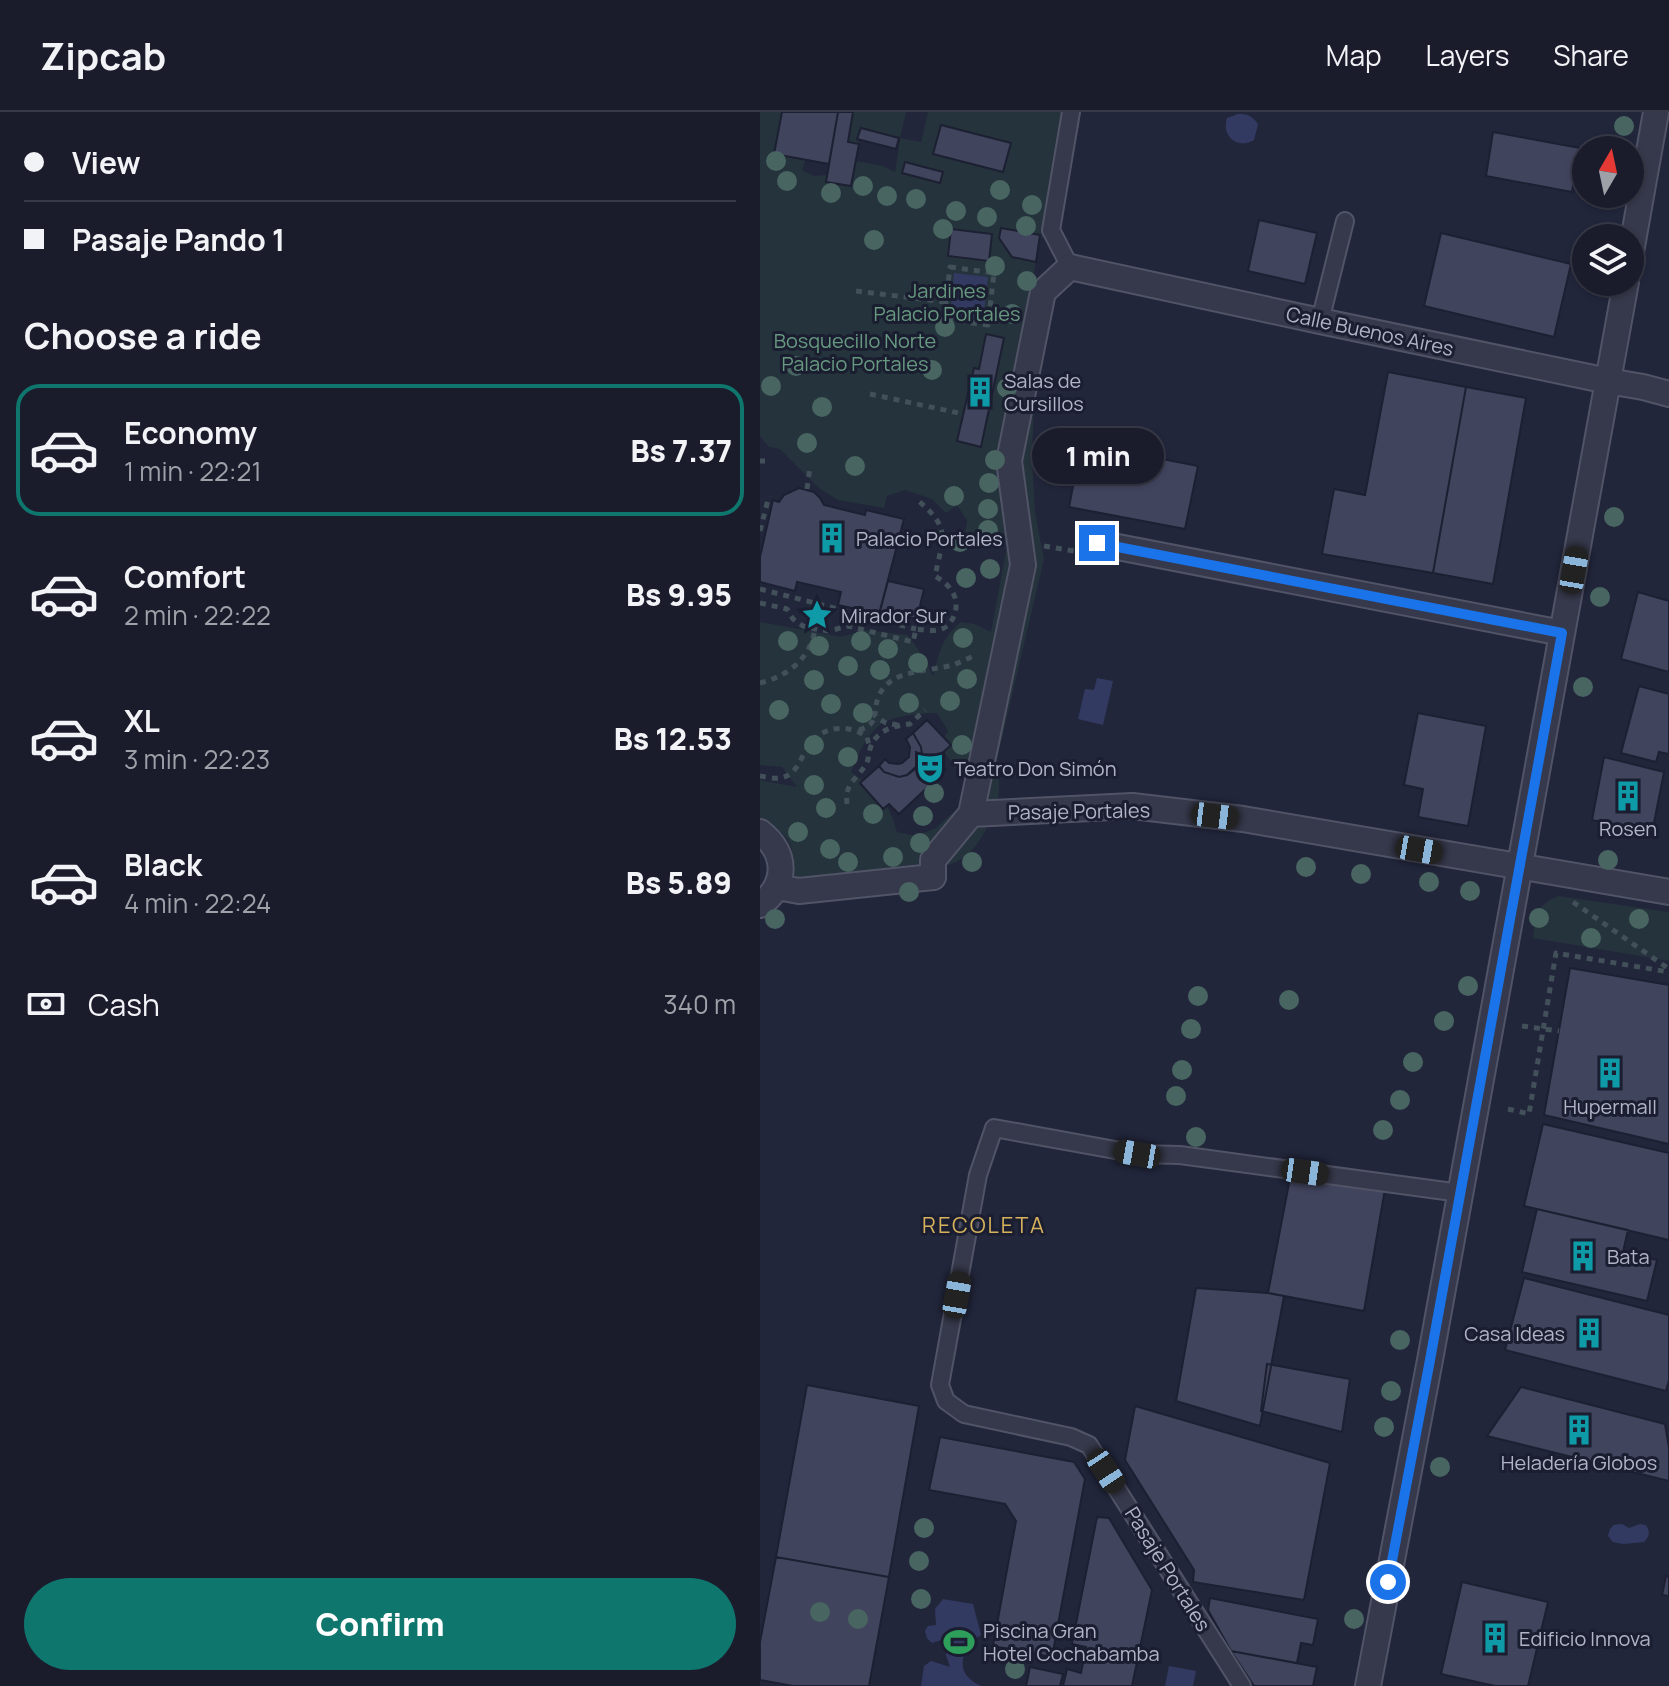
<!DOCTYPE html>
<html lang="en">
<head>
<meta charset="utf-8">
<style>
	:root { --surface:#1a1c2c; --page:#232534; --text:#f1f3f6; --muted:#9fa1a9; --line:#383a48; --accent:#0f766e }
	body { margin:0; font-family:Manrope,sans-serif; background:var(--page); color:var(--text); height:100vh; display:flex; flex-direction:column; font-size:30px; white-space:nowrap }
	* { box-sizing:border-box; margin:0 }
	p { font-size:26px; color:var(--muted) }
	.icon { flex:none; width:44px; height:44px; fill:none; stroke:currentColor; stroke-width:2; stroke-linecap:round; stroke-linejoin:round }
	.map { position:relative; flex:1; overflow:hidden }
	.side { display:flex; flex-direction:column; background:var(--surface); width:760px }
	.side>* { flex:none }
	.hud { display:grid; align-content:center; height:176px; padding:0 24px; background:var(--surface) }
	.needle { width:52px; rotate:9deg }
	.controls { position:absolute; left:812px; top:24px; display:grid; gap:16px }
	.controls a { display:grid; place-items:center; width:72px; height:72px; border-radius:50%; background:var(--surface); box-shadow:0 2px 6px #0004,0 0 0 2px var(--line); font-size:40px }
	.end { position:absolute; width:36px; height:36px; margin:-18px; border:10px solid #1a73e8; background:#fff; box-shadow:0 0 0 4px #fff }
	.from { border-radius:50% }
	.bubble { position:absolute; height:56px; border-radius:28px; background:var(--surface); box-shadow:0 2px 6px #0004,0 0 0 2px var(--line); font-size:26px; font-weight:800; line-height:56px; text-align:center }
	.car { position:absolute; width:24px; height:48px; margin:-24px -12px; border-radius:10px; box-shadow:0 0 6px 2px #0007; background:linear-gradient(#222 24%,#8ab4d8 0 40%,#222 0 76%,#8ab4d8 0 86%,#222 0) }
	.hud b { display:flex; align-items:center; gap:28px; height:76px; font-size:30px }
	.hud b+b { border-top:2px solid var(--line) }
	.hud i { width:20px; height:20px; background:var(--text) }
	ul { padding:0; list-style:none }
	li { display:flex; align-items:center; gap:24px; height:132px; margin:0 16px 12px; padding:0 8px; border:4px solid transparent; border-radius:24px }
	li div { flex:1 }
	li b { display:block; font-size:30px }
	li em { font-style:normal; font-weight:800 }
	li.on { border-color:var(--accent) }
	li>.icon { width:72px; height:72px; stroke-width:1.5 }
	h2 { padding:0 24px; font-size:36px; line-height:96px }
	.pay { display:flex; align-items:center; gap:20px; height:88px; padding:0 24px; font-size:30px }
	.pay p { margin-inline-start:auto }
	.button { display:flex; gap:16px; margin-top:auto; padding:16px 24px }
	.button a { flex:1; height:92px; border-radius:48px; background:var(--accent); color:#fff; font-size:32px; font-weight:800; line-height:92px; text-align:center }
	header { display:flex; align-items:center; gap:48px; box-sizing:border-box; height:112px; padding:0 40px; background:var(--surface); border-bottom:2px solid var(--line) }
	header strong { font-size:38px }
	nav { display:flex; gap:44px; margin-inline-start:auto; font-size:28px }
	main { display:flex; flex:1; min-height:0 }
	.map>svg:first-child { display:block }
	.green { fill:#24333c; fill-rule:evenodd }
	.water { fill:#333a61 }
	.building { fill:#41445d; stroke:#1d2032; stroke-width:2 }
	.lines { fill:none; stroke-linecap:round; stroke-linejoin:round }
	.service-casing { stroke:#515366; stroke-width:20 }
	.pedestrian-casing { stroke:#515366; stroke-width:28 }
	.minor-casing { stroke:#515366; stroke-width:28 }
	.path { stroke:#425059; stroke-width:5; stroke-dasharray:6 6; stroke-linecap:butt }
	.service { stroke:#36394b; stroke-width:16 }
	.pedestrian { stroke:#36394b; stroke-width:24 }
	.minor { stroke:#36394b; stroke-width:24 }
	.tree { fill:#486561 }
	.route { stroke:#1a73e8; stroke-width:10 }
	.labels { text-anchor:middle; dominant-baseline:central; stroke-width:6; stroke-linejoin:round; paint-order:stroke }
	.park-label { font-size:20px; fill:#679980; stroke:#1b1e30 }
	.street-label { font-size:20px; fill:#b1b3c7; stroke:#1b1e30 }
	.poi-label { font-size:20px; fill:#b1b3c7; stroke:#1b1e30; text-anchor:start }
	.neighbourhood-label { font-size:22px; letter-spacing:2px; fill:#d6b25d; stroke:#1b1e30 }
</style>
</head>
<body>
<header>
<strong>Zipcab</strong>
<nav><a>Map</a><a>Layers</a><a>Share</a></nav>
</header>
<main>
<section class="side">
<div class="hud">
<b><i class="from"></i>View</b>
<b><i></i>Pasaje Pando 1</b>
</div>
<h2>Choose a ride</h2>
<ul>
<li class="on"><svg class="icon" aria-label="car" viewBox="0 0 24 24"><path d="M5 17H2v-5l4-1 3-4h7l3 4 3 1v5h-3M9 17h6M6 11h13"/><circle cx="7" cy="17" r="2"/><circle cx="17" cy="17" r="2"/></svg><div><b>Economy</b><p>1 min · 22:21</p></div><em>Bs 7.37</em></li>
<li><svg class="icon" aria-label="car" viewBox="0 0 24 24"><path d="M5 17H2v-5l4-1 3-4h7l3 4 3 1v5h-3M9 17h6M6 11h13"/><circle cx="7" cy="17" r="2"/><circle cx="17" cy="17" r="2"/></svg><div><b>Comfort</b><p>2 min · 22:22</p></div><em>Bs 9.95</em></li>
<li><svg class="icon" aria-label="car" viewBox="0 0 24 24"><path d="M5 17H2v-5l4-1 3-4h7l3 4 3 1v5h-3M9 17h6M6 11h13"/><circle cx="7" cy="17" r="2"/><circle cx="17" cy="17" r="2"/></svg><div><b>XL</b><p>3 min · 22:23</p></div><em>Bs 12.53</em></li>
<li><svg class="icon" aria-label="car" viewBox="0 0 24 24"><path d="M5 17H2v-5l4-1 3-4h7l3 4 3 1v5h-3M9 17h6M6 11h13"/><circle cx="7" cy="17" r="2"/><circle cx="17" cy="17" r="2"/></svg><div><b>Black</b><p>4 min · 22:24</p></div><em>Bs 5.89</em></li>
</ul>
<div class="pay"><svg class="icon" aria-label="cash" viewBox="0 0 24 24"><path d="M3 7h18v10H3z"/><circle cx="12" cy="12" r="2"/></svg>Cash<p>340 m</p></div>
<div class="button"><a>Confirm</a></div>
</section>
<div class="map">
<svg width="909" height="1574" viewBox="0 0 909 1574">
	<rect width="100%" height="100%" fill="#22263b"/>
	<path class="green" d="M0,0H22L18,21L48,41L42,58L54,64L86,61L97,49L123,54L135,60L140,27L101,17L98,27L99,32L88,30L93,0H146L140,26L161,30L168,0H302L289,72L294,74L286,123L279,127L271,181L293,186L274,287L272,344L275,400L284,447L236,652C241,680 241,680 231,706C224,722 218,735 203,746C174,766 75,764 37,766L33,762C31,753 33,743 31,735C27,722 12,712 0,708V668L37,675L22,655L0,653V510L81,525L105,518L148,523L164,546L173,564C179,541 182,525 201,510L215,512L231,520L247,433L204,429L207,408L198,395L196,394L186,401L172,387L145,378L127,384L124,396L78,388L60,377L20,337L9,335L0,324ZM177,601L188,619L180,633L195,656H206L199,695L176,716L156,724L137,720C127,685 119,680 91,660C112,609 122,604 177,601Z
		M798,784L909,800V849L773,826C776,804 776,793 798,784Z"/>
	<path class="water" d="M478,2C488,2 492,4 498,12L494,28C477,38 461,24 467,6Z
		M194,161L228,165L223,207L190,203Z
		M337,566L353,569L343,613L318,607L325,577L334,578Z
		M862,1412L869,1416L880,1412L886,1413C890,1420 890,1424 884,1430L863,1432L853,1430L848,1424L850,1417L854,1413Z
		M183,1487L213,1492L221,1523C207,1531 194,1553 210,1567C213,1570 217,1572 221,1574H161L164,1554L171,1549L190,1555L186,1543L187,1526L172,1531L167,1526L165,1519L168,1514L176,1513L175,1497Z
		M409,1554L436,1559L433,1574H405Z"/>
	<path class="building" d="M22,0H78L69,52L14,42Z
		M78,0H93L88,30L99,32L91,74L66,70Z
		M181,13L251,31L243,60L173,42Z
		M101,16L139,26L136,37L97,27Z
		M733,20L820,36L812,80L726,64Z
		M145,50L183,60L180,71L142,61Z
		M499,108L557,121L545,172L488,159Z
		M241,116L280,123L276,150L252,145L239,126Z
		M191,117L232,122L229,149L188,144Z
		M681,121L811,152L794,225L664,194Z
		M226,222L244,226L221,335L197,329L214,256L219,257Z
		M628,260L706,275L673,461L562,442L574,377L605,383Z
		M706,275L766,286L733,472L673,461Z
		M323,322L404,337L402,347L438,354L425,417L309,395Z
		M39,376L54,380L60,386L64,393L105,403L106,398L144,407L119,502L78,493L81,480L37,470L35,479L0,470V445L13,388L19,390L24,383Z
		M128,469L164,477L157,507L120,499Z
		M878,480L909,489V560L861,547Z
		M879,574L909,582V642L899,640L896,650L861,641Z
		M658,601L726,614L708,714L658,705L663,677L644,673Z
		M167,608L191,633L176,647L186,658L139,702L129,692L123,697L100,671L119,654L124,660L139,665L147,663L154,658L159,652L162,643L161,635L153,621Z
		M153,621L161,635L162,643L159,652L147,663L139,665L124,660L119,654L125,647L129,651L138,652L142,651L149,645L150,635L146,627Z
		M844,645L904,660L892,721L832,708Z
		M810,856L909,873V1032L784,1003Z
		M783,1012L909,1041V1128L764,1094Z
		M530,1066L625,1077L604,1199L508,1181Z
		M777,1097L868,1118L863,1140L897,1148L887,1189L762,1160Z
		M764,1166L909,1203V1268L906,1279L745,1238Z
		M436,1176L508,1181L524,1184L500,1314L416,1289Z
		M507,1252L590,1267L582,1320L501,1299Z
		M47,1273L159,1294L129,1465L16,1445Z
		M761,1275L905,1312L909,1336V1369L727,1324Z
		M375,1294L570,1351L544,1488L433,1470L434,1458L365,1348Z
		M180,1325L314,1350L325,1367L292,1545L233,1534L256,1409L245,1392L169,1378Z
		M337,1405L349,1406L392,1478L372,1574H303L307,1557L321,1561L326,1535L312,1532Z
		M16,1445L129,1465L109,1574H33L0,1568V1530Z
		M906,1464L909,1465V1484L902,1483Z
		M702,1470L788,1490L768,1574H735L681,1562Z
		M450,1486L558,1507L553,1533L541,1531L537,1551L471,1539L448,1498Z
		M471,1539L557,1555L553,1574H494Z
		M270,1555L303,1562L300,1574H266Z"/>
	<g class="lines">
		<g class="service-casing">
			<path id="service" d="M310,155L291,118L311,0
				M560,209L585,109
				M482,1574L329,1333L311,1325L204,1302L186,1289L180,1273L218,1063L234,1016L377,1042L420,1043L700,1081"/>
		</g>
		<g class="pedestrian-casing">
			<path id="pedestrian" d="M211,702L372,694
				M173,765V748L211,702L263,453L249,349L283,180L310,155"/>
		</g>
		<g class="minor-casing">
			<path id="minor" d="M870,146L896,0
				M310,155L560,209L848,269L883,275L909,282
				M337,431L802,521
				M372,694L483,707L909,780
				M0,720C27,741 28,772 0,793
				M17,775L39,779L173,765
				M608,1574L670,1248L866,170"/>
		</g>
		<path class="path" d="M190,155L234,161L228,213L184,207Z
			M96,179L186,190
			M110,282L203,302
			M0,349H5
			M47,377L50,355
			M0,419L9,384
			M284,434L314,439
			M0,477L156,517
			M0,491L27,497L33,507L43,514L55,517L69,519L88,514L153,530L156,517C164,518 174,520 182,517C195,511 199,494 194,483C190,474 183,469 175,464C184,422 191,416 155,386
			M0,571C28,564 50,547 55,517
			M138,613L126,611L115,604C116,556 158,562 193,553C201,550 209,546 217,542
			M99,618C108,615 112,613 115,604
			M0,664C6,665 14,667 20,666C40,663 41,640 53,628C68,613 91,613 107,625L110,638
			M87,692C85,671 94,670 105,654C109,649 108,643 110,637C116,618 133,614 150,612L165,598
			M813,790L909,857
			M762,914L799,919
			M748,997L769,1002L796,841L909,860"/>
		<use href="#service" class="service"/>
		<use href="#pedestrian" class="pedestrian"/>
		<use href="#minor" class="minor"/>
	</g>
	<g class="tree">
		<circle cx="864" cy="14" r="10"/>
		<circle cx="16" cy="49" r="10"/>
		<circle cx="27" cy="69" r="10"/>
		<circle cx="103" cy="74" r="10"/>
		<circle cx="240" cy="78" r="10"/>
		<circle cx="71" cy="81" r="10"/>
		<circle cx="127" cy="84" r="10"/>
		<circle cx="156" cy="87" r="10"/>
		<circle cx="272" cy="93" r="10"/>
		<circle cx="196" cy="99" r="10"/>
		<circle cx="227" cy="105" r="10"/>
		<circle cx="266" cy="114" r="10"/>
		<circle cx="183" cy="117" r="10"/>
		<circle cx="114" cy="128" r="10"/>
		<circle cx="235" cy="154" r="10"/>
		<circle cx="267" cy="169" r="10"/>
		<circle cx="252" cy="202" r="10"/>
		<circle cx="185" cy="215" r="10"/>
		<circle cx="36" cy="254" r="10"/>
		<circle cx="172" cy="258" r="10"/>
		<circle cx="11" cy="274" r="10"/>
		<circle cx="247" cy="276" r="10"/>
		<circle cx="62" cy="295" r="10"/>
		<circle cx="47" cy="331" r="10"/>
		<circle cx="235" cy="348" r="10"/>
		<circle cx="95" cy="354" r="10"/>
		<circle cx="229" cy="371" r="10"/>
		<circle cx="194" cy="384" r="10"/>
		<circle cx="228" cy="397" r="10"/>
		<circle cx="854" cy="405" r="10"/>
		<circle cx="228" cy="418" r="10"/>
		<circle cx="200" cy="430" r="10"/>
		<circle cx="230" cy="457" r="10"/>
		<circle cx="206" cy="466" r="10"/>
		<circle cx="840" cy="485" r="10"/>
		<circle cx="203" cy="526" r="10"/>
		<circle cx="28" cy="529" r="10"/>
		<circle cx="101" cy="529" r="10"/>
		<circle cx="59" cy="534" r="10"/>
		<circle cx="128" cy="537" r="10"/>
		<circle cx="158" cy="551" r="10"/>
		<circle cx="88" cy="554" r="10"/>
		<circle cx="120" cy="558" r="10"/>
		<circle cx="207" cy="567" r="10"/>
		<circle cx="54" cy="568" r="10"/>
		<circle cx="823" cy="575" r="10"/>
		<circle cx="190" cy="589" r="10"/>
		<circle cx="149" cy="591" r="10"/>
		<circle cx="71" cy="592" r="10"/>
		<circle cx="19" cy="598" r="10"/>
		<circle cx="103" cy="601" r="10"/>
		<circle cx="54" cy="633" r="10"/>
		<circle cx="202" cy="633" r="10"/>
		<circle cx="88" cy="645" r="10"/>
		<circle cx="54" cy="673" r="10"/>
		<circle cx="174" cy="681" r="10"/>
		<circle cx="66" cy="696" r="10"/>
		<circle cx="113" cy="702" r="10"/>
		<circle cx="163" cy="704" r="10"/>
		<circle cx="38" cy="720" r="10"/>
		<circle cx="160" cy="731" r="10"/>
		<circle cx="70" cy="737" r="10"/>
		<circle cx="133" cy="745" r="10"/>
		<circle cx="848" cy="748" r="10"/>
		<circle cx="88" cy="750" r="10"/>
		<circle cx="212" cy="750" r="10"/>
		<circle cx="546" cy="755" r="10"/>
		<circle cx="601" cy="762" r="10"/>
		<circle cx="669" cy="770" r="10"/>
		<circle cx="710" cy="779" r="10"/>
		<circle cx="149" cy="780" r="10"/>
		<circle cx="779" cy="806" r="10"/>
		<circle cx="15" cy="807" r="10"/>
		<circle cx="879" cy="807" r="10"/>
		<circle cx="831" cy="826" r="10"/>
		<circle cx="708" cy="874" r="10"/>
		<circle cx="438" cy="884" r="10"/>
		<circle cx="529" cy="888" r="10"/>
		<circle cx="684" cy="909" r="10"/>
		<circle cx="431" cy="917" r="10"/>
		<circle cx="653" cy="950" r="10"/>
		<circle cx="422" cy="958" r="10"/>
		<circle cx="416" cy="984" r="10"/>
		<circle cx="640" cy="988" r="10"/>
		<circle cx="623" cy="1018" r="10"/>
		<circle cx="436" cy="1025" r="10"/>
		<circle cx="640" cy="1228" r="10"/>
		<circle cx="631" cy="1279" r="10"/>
		<circle cx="624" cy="1315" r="10"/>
		<circle cx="680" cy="1355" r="10"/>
		<circle cx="164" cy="1416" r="10"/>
		<circle cx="159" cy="1449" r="10"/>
		<circle cx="161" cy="1487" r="10"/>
		<circle cx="60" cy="1500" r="10"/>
		<circle cx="98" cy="1507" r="10"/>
		<circle cx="594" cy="1507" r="10"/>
		<circle cx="255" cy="1557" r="10"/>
	</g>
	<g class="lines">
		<path class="route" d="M337,431L802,521L670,1248L628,1470"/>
	</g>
	<defs>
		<g id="building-bare" transform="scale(2.4)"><path d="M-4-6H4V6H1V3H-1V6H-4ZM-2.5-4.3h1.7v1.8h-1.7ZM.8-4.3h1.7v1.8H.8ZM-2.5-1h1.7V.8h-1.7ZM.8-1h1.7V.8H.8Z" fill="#0f9aa8" stroke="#1b1e30" stroke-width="2.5" paint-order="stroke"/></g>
		<g id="sight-bare" transform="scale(2.4)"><path d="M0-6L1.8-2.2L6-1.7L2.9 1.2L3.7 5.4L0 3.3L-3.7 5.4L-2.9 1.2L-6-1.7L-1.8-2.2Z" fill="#0f9aa8" stroke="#1b1e30" stroke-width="2.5" paint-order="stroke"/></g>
		<g id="theatre-bare" transform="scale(2.4)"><path d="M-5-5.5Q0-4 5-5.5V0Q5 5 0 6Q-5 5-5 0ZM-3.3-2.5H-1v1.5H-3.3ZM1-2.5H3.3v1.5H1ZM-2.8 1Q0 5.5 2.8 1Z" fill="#0f9aa8" stroke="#1b1e30" stroke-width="2.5" paint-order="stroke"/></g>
		<g id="stadium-bare" transform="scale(2.4)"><path d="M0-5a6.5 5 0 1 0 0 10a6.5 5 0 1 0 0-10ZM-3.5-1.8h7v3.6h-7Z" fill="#2e9e5b" stroke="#1b1e30" stroke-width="2.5" paint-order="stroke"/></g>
	</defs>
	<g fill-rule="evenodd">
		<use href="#building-bare" x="220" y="280"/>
		<use href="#building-bare" x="72" y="426"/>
		<use href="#sight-bare" x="57" y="503"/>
		<use href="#theatre-bare" x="170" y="656"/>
		<use href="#building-bare" x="868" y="684"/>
		<use href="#building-bare" x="850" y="961"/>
		<use href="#building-bare" x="823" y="1144"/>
		<use href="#building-bare" x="829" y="1221"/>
		<use href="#building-bare" x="819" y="1318"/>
		<use href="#building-bare" x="735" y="1526"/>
		<use href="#stadium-bare" x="199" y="1530"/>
	</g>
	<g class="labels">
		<g class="park-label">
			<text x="187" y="178">Jardines<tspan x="187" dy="23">Palacio Portales</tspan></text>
			<text x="95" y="228">Bosquecillo Norte<tspan x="95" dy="23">Palacio Portales</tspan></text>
		</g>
		<g class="street-label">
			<text transform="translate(610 219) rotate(12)">Calle Buenos Aires</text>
			<text transform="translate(319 699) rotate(-1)">Pasaje Portales</text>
			<text transform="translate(408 1457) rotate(58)">Pasaje Portales</text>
		</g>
		<g class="poi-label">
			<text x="244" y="268">Salas de<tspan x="244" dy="23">Cursillos</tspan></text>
			<text x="96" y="426">Palacio Portales</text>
			<text x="81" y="503">Mirador Sur</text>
			<text x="194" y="656">Teatro Don Simón</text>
			<text x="868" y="716" text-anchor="middle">Rosen</text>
			<text x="850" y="994" text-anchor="middle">Hupermall</text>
			<text x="847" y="1144">Bata</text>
			<text x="805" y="1221" text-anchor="end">Casa Ideas</text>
			<text x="819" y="1350" text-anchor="middle">Heladería Globos</text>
			<text x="223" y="1518">Piscina Gran<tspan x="223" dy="23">Hotel Cochabamba</tspan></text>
			<text x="759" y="1526">Edificio Innova</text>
		</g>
		<g class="neighbourhood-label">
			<text x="224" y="1113">RECOLETA</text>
		</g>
	</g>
</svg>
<div class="controls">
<a><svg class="needle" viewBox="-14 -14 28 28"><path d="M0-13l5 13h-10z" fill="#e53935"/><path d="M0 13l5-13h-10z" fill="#9fa1a9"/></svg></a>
<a><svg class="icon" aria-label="layers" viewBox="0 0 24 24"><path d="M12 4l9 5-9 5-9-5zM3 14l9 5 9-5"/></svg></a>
</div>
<i class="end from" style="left:628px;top:1470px"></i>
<i class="end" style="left:337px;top:431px"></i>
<div class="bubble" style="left:272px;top:316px;width:132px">1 min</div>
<i class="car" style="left:814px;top:458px;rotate:10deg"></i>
<i class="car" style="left:455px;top:704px;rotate:97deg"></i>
<i class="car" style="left:659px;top:738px;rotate:100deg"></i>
<i class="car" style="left:377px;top:1042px;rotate:280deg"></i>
<i class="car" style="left:545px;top:1060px;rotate:98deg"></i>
<i class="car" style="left:197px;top:1183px;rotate:10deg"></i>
<i class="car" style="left:346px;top:1359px;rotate:147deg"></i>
</div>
</main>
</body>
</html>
